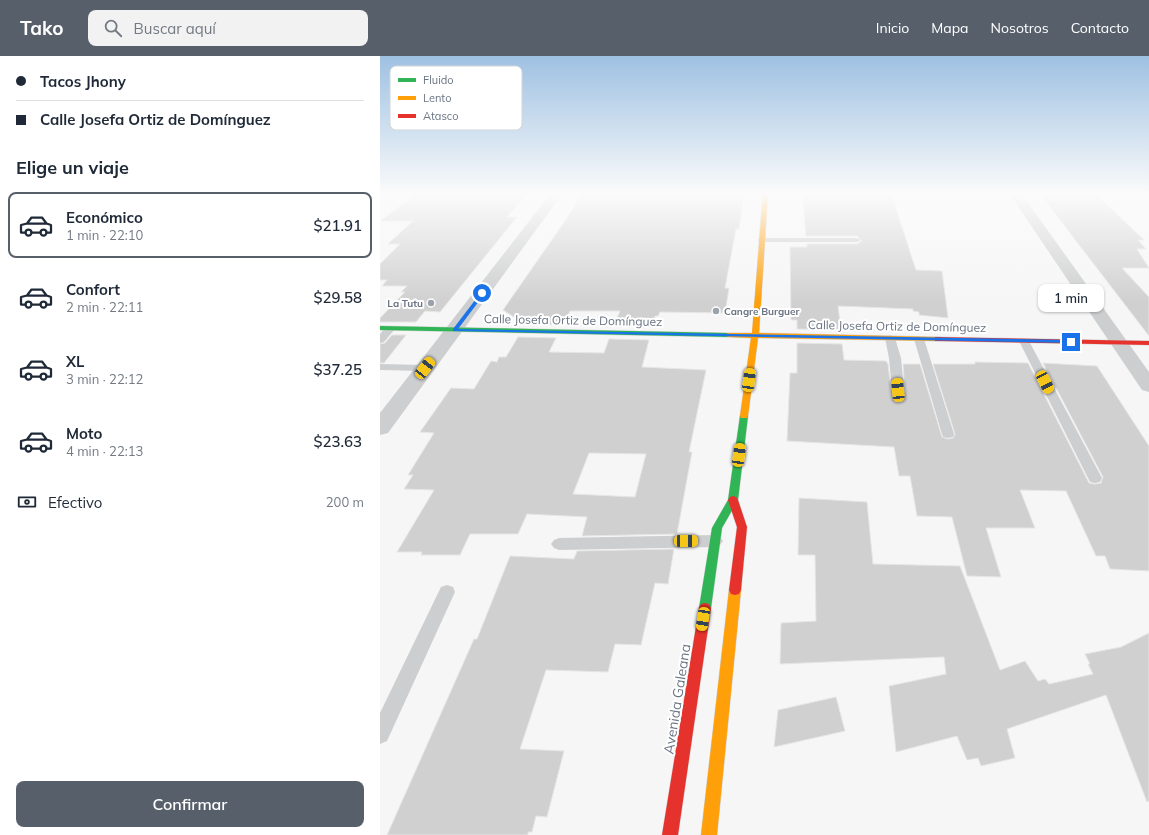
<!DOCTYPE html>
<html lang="es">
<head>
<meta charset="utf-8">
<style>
	:root { --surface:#fff; --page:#f2f2f3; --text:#1f2937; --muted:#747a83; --line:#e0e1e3; --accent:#575f6b }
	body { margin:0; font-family:Mulish,sans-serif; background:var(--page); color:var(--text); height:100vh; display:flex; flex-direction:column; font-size:15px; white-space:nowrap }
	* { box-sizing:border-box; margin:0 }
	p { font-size:13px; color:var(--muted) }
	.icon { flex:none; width:22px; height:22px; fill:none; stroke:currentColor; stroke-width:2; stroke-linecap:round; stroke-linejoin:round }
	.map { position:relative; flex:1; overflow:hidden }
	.sheet { display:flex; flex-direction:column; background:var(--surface); width:380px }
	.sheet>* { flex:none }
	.top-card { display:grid; align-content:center; height:88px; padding:0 16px; background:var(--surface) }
	.end { position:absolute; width:18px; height:18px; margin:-9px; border:5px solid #1a73e8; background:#fff; box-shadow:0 0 0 2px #fff }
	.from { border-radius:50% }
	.bubble { position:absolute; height:28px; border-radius:8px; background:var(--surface); box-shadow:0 1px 3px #0004; font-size:13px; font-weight:600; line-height:28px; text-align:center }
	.car { position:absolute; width:12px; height:24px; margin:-12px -6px; border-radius:5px; box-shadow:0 0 3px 1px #0007; background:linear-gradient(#f5c518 24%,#345 0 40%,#f5c518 0 76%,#345 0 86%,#f5c518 0) }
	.top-card b { display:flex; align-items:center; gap:14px; height:38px; font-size:15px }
	.top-card b+b { border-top:1px solid var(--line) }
	.top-card i { width:10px; height:10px; background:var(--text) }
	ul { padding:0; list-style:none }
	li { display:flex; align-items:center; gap:12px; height:66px; margin:0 8px 6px; padding:0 8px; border:2px solid transparent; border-radius:8px }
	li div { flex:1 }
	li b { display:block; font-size:15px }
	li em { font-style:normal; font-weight:600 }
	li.selected { border-color:var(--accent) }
	li>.icon { width:36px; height:36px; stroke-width:1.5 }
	h2 { padding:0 16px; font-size:18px; line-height:48px }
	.pay { display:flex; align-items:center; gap:10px; height:44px; padding:0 16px; font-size:15px }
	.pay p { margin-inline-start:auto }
	.button { display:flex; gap:8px; margin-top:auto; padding:8px 16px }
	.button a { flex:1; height:46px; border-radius:8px; background:var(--accent); color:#fff; font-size:16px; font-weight:600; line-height:46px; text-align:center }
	header { display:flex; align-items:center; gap:24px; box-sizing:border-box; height:56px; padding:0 20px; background:var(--accent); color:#fff }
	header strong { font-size:19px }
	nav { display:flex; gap:22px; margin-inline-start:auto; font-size:14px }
	.search { width:280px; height:36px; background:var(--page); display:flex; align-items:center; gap:10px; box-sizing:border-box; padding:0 14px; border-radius:8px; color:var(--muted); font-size:15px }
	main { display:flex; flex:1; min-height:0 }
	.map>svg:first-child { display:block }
	.building { fill:#d0d0d1; stroke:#e6e6e6; fill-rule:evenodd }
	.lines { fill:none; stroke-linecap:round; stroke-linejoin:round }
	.fast-casing { stroke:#d2d3d4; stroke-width:1 }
	.slow-casing { stroke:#d2d3d4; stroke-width:1 }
	.jam-casing { stroke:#d2d3d4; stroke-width:1 }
	.lane { fill:#cdcecf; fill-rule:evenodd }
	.street { fill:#cdcecf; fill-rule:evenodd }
	.fast { fill:#30b455; fill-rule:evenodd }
	.slow { fill:#ff9f0a; fill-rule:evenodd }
	.jam { fill:#e5322d; fill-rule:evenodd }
	.route { fill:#1a73e8 }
	.poi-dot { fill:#9ba2ab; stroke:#fff; stroke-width:1.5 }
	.labels { text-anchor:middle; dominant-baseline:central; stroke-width:4; stroke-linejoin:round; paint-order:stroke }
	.far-poi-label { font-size:10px; font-weight:bold; fill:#6a7483; stroke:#fff; text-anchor:end }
	.street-label { font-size:12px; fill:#6a7483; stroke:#fff }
	.near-street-label { font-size:14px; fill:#6a7483; stroke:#fff }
	.key { fill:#fff; stroke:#d2d5da; stroke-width:1 }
	.key-label { font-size:11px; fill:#6a7483 }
</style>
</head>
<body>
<header>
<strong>Tako</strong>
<div class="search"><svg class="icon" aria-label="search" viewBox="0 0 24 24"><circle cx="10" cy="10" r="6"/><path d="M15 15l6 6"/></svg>Buscar aquí</div>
<nav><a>Inicio</a><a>Mapa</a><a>Nosotros</a><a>Contacto</a></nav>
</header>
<main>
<section class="sheet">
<div class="top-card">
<b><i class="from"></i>Tacos Jhony</b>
<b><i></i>Calle Josefa Ortiz de Domínguez</b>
</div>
<h2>Elige un viaje</h2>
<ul>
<li class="selected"><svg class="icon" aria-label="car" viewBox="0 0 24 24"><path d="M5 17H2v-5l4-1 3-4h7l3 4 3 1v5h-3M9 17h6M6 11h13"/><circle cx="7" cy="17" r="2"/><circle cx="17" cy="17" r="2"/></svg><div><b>Económico</b><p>1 min · 22:10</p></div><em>$21.91</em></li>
<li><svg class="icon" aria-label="car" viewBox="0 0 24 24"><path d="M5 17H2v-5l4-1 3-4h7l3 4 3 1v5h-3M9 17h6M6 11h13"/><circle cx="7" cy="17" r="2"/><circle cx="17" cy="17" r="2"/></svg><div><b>Confort</b><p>2 min · 22:11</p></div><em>$29.58</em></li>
<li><svg class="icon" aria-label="car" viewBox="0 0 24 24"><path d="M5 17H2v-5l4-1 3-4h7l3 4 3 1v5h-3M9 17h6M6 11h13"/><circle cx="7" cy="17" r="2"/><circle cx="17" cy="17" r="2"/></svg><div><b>XL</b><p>3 min · 22:12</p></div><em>$37.25</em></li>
<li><svg class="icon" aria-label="car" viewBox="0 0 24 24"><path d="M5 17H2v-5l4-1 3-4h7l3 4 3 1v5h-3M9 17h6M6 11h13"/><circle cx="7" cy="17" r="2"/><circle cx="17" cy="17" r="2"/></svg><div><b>Moto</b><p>4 min · 22:13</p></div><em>$23.63</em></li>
</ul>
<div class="pay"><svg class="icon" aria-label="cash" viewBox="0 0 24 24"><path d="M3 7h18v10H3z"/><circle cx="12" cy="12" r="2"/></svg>Efectivo<p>200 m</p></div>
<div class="button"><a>Confirmar</a></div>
</section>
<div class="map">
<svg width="769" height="779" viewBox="0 0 769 779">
	<rect width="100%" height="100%" fill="#f6f6f6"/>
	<path class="building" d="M38,137H148L127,161H137L60,256L45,255L36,266H0V262L25,236H21L27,230H2L7,224H0V208L20,188H8L33,165H0Z
		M202,137H364L359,173H356L345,232H349L345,257L280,256L278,260H275L272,271L234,270L240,255H190L183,269L145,268L123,254L187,162Z
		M422,137H511L536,214L562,215L568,262L539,259V256L533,255V253L458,250L461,274L417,273V264H411L410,191H427V188H477L482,185L477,180H426Z
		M660,138L717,139L764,184H758L766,193H757L769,212H742L769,241V280Z
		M12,279H26L4,307H0V288L5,287Z
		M138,281L176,282L169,296L224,297L229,283L269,284L262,311L326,314L309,396H312L297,478L202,480L207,461L147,458L138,478H90L80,499H41L42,496H17L54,434L24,433L33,419H28L54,377L40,376L71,332L94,333L111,305L117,306L119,301H126ZM209,397L266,398L255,441L193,438Z
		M417,287L462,288L464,304L506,305L508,308L511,334L514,338H522L525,335L523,308H540L562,381L568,383L573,382L575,378L553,308H595V306L648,307L709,427L715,428L721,427L723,421L663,307L717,310L769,390V515L730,513L725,500H716L686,435L640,434L655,472H606L621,521L587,520L572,461L537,460L530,420H519L514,391L407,385L410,317H417Z
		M419,442L487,446L493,508L580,510L620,614L645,605L658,625L665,623L669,628L713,618L708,608H710L705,598L741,591L769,577V745L767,746L726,639L627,673L635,702L601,710L598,702L587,704L577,680L516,696L509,630L566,618L564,601L400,608L401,567L436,565L435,499H418Z
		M294,493L288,528L275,527L261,589L235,588L228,616L166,614L140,693L184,695L167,761L156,760L152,776H148V779H7L94,583H97L130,500L194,503L197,495Z
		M456,641L465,675L394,691L398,654Z"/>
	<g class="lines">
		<g class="fast-casing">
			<path id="fast" d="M0,270L348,277L352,279L348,281L0,274Z
				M364,357L368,360L358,444L342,472L331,552L329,556L325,557L321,556L319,552L332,472L348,444L360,360Z"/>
		</g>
		<g class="slow-casing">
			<path id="slow" d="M383,137H388L379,277L558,281H561V285L378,282L368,360L367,362H361L360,360L371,282L348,281L344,279L348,277H372Z
				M355,529L359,530L361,534L337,779H321L349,534L351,530Z"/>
		</g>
		<g class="jam-casing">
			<path id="jam" d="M555,281L769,285V289L558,285H555Z
				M353,440L356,441L358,444L367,471L361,534L359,538L355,539L351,538L349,534L357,471L348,444L350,441Z
				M325,547L329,548L331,552L298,779H282L319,552L321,548Z"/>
		</g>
		<path class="lane" d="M379,182H477L481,184L477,186H379L378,184Z
			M10,270L15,273L4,286L0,287V278L6,271Z
			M510,279L515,282L521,302L524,334L522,337H514L512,334L509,302L505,282Z
			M539,280L544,283L574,378L573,381L568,382L563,381L562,378L534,283Z
			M644,282L649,285L722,422L720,426L715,427L710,426L708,422L639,285Z
			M0,308L45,309L49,310L51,312L49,314L45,315L0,314Z
			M335,479L340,481L343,485L340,489L335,491L179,494L174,492L171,488L174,484L179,482Z
			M67,529L73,531L75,536L7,685L0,688V657L61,531Z"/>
		<path class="street" d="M171,137H183L8,377L0,379V357Z
			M629,137H641L769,316V336L762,334Z"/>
		<use href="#fast" class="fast"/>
		<use href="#slow" class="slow"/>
		<use href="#jam" class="jam"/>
	</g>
	<linearGradient id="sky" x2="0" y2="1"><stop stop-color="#9ec1e2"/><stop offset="0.56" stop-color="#fbfbfb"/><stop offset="1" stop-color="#fbfbfb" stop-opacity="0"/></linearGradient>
	<rect width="769" height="246" fill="url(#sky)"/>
	<path class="route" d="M102,235L105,237L78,273L691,284L693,286L691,287L73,275V273Z"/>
	<g class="poi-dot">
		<circle cx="51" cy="247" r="4"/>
		<circle cx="336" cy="255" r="4"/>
	</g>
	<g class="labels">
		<g class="far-poi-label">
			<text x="43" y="247">La Tutu</text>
			<text x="344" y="255" text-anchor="start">Cangre Burguer</text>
		</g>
		<g class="street-label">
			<text transform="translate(193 264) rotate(1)">Calle Josefa Ortiz de Domínguez</text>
			<text transform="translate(517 270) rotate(1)">Calle Josefa Ortiz de Domínguez</text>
		</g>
		<g class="near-street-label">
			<text transform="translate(297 643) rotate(-81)">Avenida Galeana</text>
		</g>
	</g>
	<rect x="10" y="10" width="132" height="64" rx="6" class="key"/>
	<rect x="18" y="22" width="18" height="4" fill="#30b455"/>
	<rect x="18" y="40" width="18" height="4" fill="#ff9f0a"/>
	<rect x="18" y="58" width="18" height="4" fill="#e5322d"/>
	<g class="key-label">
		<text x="43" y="28">Fluido</text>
		<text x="43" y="46">Lento</text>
		<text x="43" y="64">Atasco</text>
	</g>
</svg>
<i class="end from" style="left:102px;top:237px"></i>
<i class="end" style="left:691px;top:286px"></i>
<div class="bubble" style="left:658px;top:228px;width:66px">1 min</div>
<i class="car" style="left:45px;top:312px;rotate:38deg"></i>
<i class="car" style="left:369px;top:324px;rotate:8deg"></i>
<i class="car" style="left:665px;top:326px;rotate:153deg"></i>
<i class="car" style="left:518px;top:334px;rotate:354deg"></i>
<i class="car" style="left:359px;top:399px;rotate:8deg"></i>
<i class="car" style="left:306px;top:485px;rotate:90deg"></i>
<i class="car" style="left:323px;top:563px;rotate:189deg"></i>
</div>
</main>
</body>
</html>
